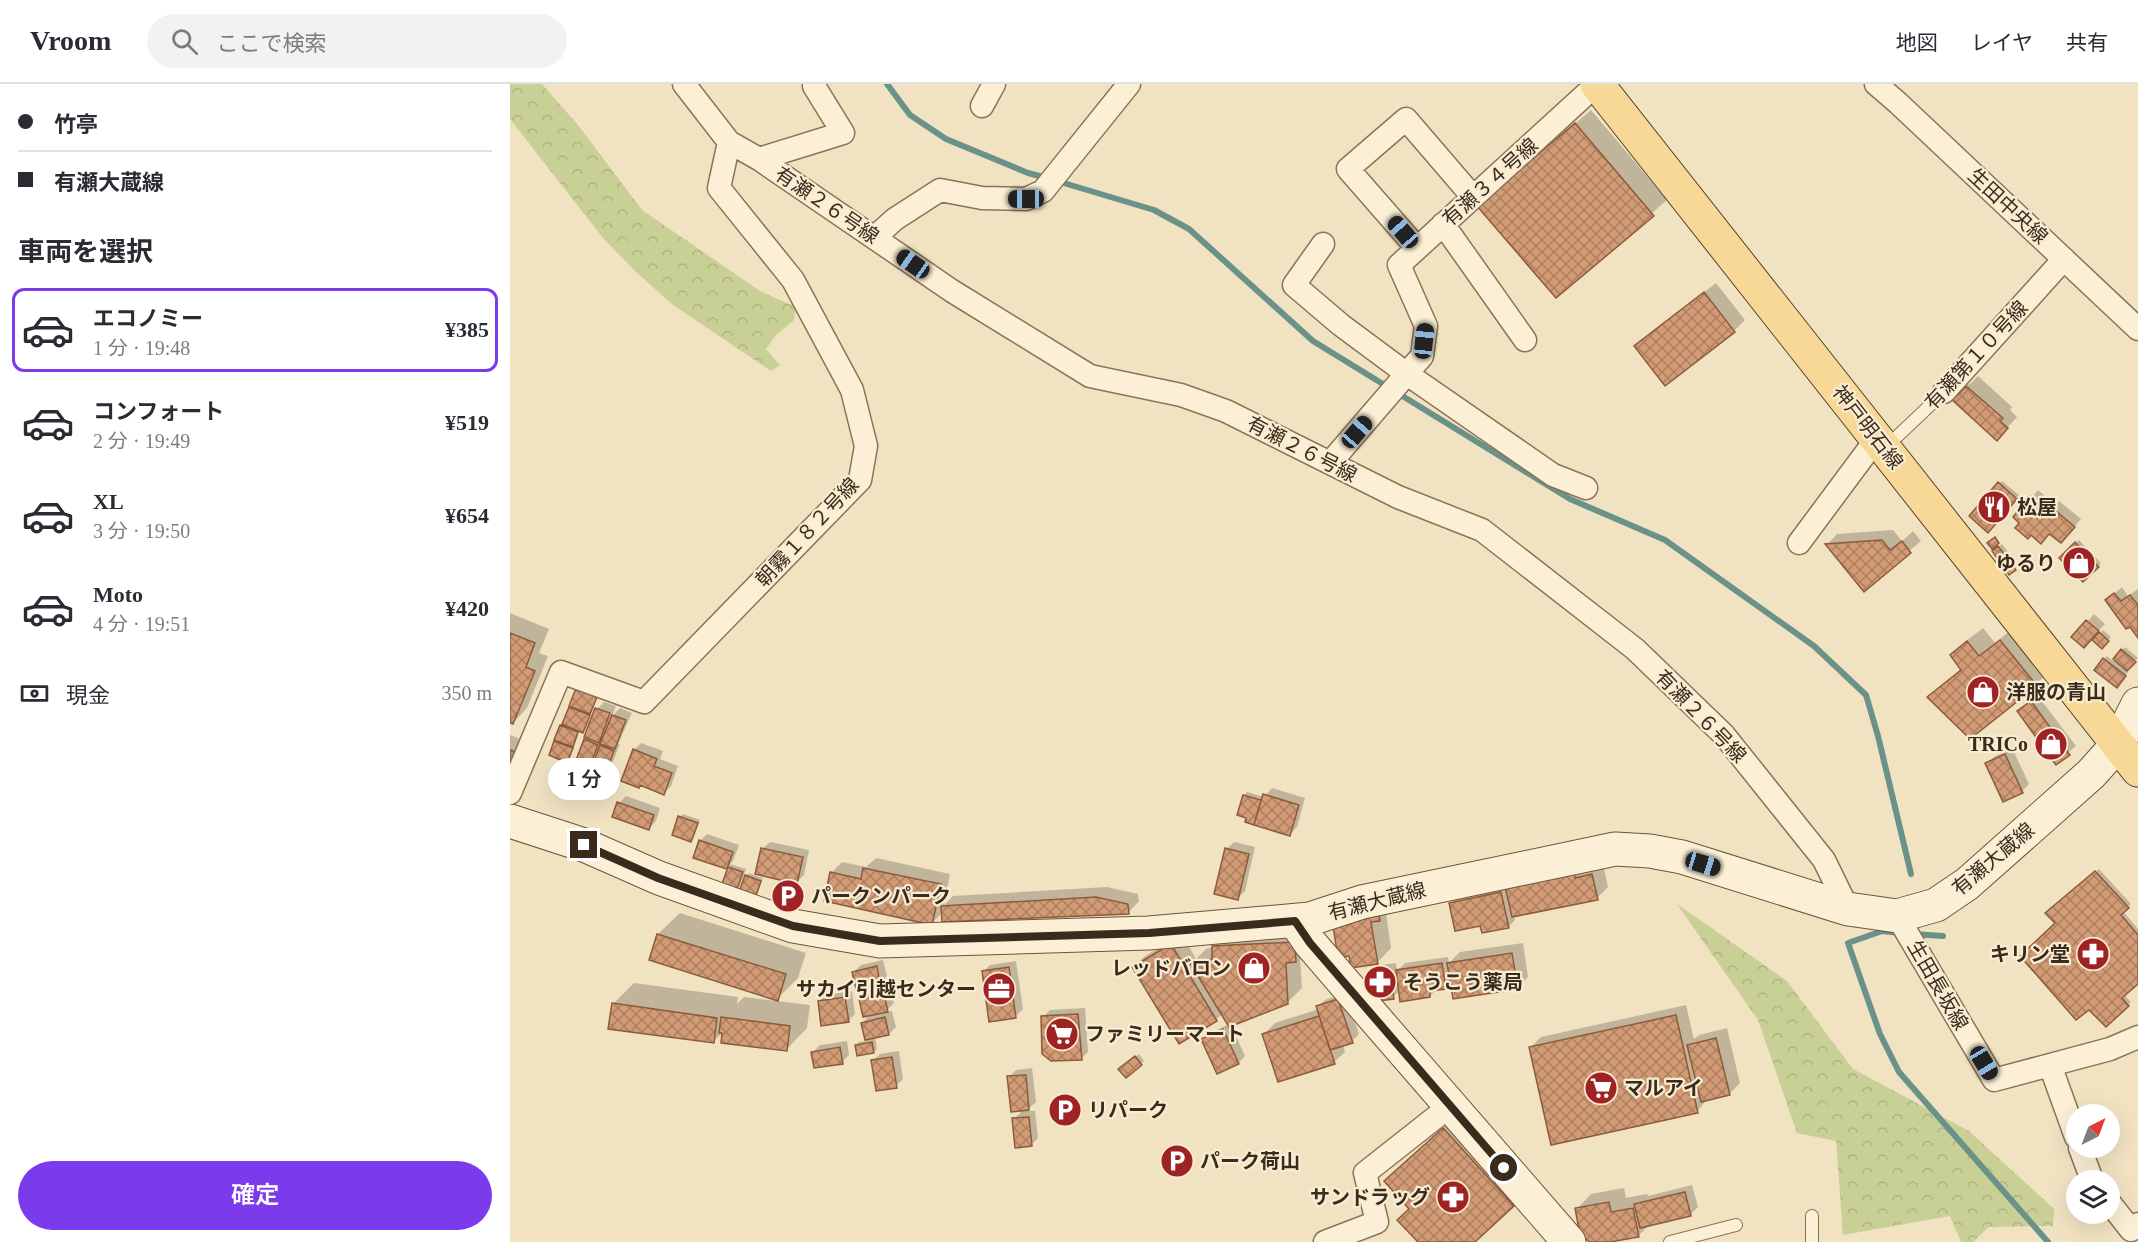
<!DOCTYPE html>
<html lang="ja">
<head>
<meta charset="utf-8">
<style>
	:root { --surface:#fff; --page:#f2f2f3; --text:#2b2b33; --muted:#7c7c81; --line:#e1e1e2; --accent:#7c3aed }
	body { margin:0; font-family:"Times New Roman","Noto Sans JP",serif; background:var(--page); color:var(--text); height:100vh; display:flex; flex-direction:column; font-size:22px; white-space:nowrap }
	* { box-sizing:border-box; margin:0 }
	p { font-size:20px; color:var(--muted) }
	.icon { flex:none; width:33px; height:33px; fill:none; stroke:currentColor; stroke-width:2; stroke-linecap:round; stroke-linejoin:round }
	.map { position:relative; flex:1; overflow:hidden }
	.sheet { display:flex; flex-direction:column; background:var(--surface); width:510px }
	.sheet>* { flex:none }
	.top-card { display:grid; align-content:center; height:132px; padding:0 18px; background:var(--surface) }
	.needle { width:39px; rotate:42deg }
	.fabs { position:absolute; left:1556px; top:1020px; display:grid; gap:12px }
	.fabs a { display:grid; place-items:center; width:54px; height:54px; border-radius:50%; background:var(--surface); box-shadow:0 6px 24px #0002; font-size:30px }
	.end { position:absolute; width:27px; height:27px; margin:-14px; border:8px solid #3b2b1d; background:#fff; box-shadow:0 0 0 3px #fff }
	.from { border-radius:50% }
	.bubble { position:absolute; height:42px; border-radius:21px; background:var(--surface); box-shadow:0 6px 24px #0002; font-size:20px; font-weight:600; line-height:42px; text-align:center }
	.car { position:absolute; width:18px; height:36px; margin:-18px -9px; border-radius:8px; box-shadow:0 0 4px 2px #0007; background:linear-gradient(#222 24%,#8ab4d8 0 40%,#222 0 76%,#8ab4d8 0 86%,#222 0) }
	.top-card b { display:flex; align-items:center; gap:21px; height:57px; font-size:22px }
	.top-card b+b { border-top:2px solid var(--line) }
	.top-card i { width:15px; height:15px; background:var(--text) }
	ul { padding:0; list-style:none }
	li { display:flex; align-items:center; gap:18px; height:84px; margin:0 12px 9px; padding:0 6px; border:3px solid transparent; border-radius:12px }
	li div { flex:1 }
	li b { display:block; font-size:22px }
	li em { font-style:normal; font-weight:600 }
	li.active { border-color:var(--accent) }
	li>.icon { width:54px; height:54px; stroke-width:1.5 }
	h2 { padding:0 18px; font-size:27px; line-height:72px }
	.pay { display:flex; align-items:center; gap:15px; height:66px; padding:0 18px; font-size:22px }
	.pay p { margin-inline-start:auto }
	.button { display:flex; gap:12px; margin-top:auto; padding:12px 18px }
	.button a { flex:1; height:69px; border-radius:36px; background:var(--accent); color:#fff; font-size:24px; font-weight:600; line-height:69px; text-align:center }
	header { display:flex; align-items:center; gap:36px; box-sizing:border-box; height:84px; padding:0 30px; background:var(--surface); border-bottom:2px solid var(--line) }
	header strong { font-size:28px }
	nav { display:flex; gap:33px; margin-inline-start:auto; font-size:21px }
	.search { width:420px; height:54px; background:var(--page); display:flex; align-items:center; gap:15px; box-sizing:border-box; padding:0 21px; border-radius:33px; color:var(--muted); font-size:22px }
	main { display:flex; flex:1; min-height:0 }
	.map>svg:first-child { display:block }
	.forest { fill:url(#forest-crowns) }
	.shadow { fill:#0003 }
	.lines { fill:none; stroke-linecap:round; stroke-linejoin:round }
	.stream { stroke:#6a9288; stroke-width:6 }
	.building { fill:url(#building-cross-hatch); stroke:#8d5b3c; stroke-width:1.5 }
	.lane-casing { stroke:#8c7358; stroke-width:14 }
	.street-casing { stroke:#8c7358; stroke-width:25 }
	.secondary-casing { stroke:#6e543b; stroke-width:35 }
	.primary-casing { stroke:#59412c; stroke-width:35 }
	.lane { stroke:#fbf0d6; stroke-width:12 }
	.street { stroke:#fbf0d6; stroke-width:22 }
	.secondary { stroke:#fbf0d6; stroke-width:33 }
	.primary { stroke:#f7d897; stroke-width:33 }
	.route { stroke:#3b2b1d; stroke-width:8 }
	.labels { text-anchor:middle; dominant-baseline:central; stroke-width:4.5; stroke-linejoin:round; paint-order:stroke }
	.street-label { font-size:20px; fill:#3b2b1d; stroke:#f8edd2 }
	.poi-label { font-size:20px; font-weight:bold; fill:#3b2b1d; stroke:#f8edd2; text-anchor:start }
</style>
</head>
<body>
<header>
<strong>Vroom</strong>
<div class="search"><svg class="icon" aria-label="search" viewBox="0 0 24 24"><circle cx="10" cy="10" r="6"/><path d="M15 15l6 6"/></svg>ここで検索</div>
<nav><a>地図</a><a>レイヤ</a><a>共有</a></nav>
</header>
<main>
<section class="sheet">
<div class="top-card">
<b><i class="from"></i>竹亭</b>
<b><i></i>有瀬大蔵線</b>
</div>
<h2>車両を選択</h2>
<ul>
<li class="active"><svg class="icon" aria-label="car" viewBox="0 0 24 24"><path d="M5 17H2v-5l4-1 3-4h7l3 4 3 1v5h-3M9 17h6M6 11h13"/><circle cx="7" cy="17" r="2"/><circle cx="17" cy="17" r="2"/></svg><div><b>エコノミー</b><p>1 分 · 19:48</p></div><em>¥385</em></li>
<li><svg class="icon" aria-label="car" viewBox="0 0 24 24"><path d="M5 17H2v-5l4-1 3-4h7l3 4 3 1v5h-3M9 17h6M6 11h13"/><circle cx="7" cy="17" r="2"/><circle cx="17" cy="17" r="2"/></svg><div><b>コンフォート</b><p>2 分 · 19:49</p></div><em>¥519</em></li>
<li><svg class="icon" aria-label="car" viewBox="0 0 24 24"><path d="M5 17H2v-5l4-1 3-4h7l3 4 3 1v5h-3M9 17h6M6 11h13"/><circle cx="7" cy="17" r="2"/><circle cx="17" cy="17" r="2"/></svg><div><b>XL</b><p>3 分 · 19:50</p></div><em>¥654</em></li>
<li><svg class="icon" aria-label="car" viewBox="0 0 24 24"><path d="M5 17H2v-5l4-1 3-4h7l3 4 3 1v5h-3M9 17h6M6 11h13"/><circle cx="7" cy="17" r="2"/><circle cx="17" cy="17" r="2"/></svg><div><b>Moto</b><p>4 分 · 19:51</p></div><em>¥420</em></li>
</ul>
<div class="pay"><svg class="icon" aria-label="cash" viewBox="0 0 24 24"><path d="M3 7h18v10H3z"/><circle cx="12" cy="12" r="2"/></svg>現金<p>350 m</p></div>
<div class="button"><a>確定</a></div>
</section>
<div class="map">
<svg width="1628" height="1158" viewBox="0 0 1628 1158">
	<defs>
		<pattern id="forest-crowns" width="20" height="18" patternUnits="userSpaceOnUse" patternTransform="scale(1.5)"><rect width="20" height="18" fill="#c9d095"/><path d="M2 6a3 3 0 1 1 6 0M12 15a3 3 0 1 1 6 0" fill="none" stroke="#aeb380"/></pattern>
		<pattern id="building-cross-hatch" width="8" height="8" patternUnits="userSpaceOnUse" patternTransform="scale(1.5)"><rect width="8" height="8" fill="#d29b75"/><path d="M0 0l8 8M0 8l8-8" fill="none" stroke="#ac7f5f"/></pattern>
	</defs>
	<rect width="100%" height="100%" fill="#f1e3c2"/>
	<path class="forest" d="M0,0H32L68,41L132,126L250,207L286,223L284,236L266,251L256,265L270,281L261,287L163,221L126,188L93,154L0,35Z
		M1167,820L1277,897L1343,985L1459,1047L1544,1125L1543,1142L1479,1143L1463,1158H1451L1440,1132L1333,1151L1326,1057L1287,1049L1248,936Z"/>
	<path class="shadow" d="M1081,26L1157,116L1046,212L984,108Z
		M1206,199L1235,236L1224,247L1155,300L1126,262L1137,252Z
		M1468,292L1502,323L1500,326L1507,333L1497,344L1442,314L1457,299L1459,301Z
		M1492,397L1509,411L1481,444L1461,432Z
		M1528,406L1546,421L1549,417L1571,435L1558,450L1540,448L1512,438L1505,433Z
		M1383,446L1392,457L1403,447L1411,457L1354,506L1317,461L1327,450Z
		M1569,456L1591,479L1573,496L1551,474Z
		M1492,460L1508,481L1499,489L1487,464Z
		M1612,503L1618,512L1628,505V551L1597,516Z
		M0,529L39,545L29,569L38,572L17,624L3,639L0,637Z
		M1584,530L1595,540L1581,555L1564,553Z
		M1505,543L1540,586L1526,601L1460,653L1419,613L1452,584L1442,571L1456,557L1473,544L1485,559Z
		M1593,546L1601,553L1592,563L1584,556Z
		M1615,563L1628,574L1616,586L1618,588L1610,599L1594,575L1597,572L1603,577Z
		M67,605L89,609L76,644L73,647L70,646L60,674L57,677L40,670Z
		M1528,612L1566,662L1546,679L1509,628Z
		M94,618L106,622L102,632L110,624L122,629L108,660H110L99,687L92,694L84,681L77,688L75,656L78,653L87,625Z
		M0,651L16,657L0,700Z
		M131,659L153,667L150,675L168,682L161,702L154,709L124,666Z
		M1502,664L1519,700L1512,707L1477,680L1484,673Z
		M762,704L795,714L787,743L780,750L737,737L738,733L734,711L737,708L754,713Z
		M116,712L150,724L146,737L139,744L104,732L109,719Z
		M173,730L190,736L184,753L181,756L170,733Z
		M197,750L229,761L223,777L216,784L190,757Z
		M260,758L299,766L294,791L287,798L252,765Z
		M724,758L745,763L735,807L728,814L717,765Z
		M366,774L440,790L434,821L443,812L597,803L628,810L629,817L619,828H433L422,839L321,789L332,778L356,783Z
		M220,780L236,785L229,804L226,807L212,802Z
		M1093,780L1098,803L1087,814L1004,831L1005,836L998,843L941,819L948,812Z
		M1589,785L1621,820L1613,827L1628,845V899L1614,910L1621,918L1596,941L1540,826Z
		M239,789L253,794L248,809L245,812L236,792Z
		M170,829L296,869L288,894L267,915L148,850Z
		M876,829L881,864L867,879L834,833Z
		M799,845L790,873L792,904L777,919L721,941L735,972L728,979L693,956L700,949L719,940L713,929L706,936L624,883L635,872L672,850L686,875L696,865L703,863L718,848Z
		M1013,859L1018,893L1007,904L942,897L935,903L927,904L920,912L890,906L883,913L868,907L858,889L865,882L886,879L887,887L895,879L938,873L939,879L950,868Z
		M373,876L377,892L370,899L344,888L351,881Z
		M506,877L513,925L506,932L473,888L480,881Z
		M124,899L228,913L227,920L234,913L300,921L297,944L276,966L214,947L203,958L103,920Z
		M381,904L384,919L374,929L382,927L386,943L379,950L365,953L367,965L364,968L346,961L349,958L356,957L352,939L362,929L351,916L358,909Z
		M342,907L345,930L338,937L309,918L316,911Z
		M835,909L849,950L842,957L833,960L835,968L824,978L754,950L765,939L809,925L808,923L815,916Z
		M1176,921L1184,955L1189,951L1217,944L1230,999L1219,1010L1197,1015L1187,1028L1020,964L1031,953Z
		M575,924L578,968L571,975L533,933L540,926Z
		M337,957L339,971L332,978L303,968L310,961Z
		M389,967L393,995L386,1002L363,977L370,970Z
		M629,970L634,977L631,980L613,982Z
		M522,984L526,1018L516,1027H525L528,1054L521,1061L504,1035L514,1025L499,993L506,986Z
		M944,1034L1014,1111L963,1158H910L901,1125L887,1086Z
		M1182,1101L1188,1123L1181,1130L1139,1141L1128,1152L1082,1158L1067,1125L1081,1110L1114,1104L1116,1114L1137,1110L1138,1112Z"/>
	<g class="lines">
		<path class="stream" d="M377,0L400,31L436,55L518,89L537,94
			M547,97L644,126L679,145L803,257L1060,415L1155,456L1304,562L1356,611L1368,652L1401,790
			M1390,849L1372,847L1338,859L1370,950L1389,988L1538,1158
			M1403,850L1433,852"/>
	</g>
	<path class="building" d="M1065,39L1144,132L1046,214L967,122Z
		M1194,208L1225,248L1155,302L1124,262Z
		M1456,302L1493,334L1490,337L1498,344L1487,357L1440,314L1445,308L1448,311Z
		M1488,398L1507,415L1478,449L1459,432Z
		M1520,412L1538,427L1541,423L1565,443L1551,459L1539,450L1531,460L1521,451L1518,455L1505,444L1509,439L1503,433Z
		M1485,453L1489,459L1482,465L1477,459Z
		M1372,456L1380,466L1392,457L1401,469L1354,508L1315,460Z
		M1565,458L1589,483L1573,498L1549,474Z
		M1488,462L1506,486L1499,491L1482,467Z
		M1604,509L1611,517L1620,511L1628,521V554L1620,543L1616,545L1595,516Z
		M1576,536L1589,547L1574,564L1561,553Z
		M1589,548L1599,557L1592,565L1582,556Z
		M0,549L25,559L16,583L25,587L3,640L0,639Z
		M1490,556L1527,602L1460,655L1417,613L1451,586L1440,571L1457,557L1469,572Z
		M1611,565L1626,578L1617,587L1603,575Z
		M1593,574L1616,592L1607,604L1584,586Z
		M66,604L87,613L80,630L59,622Z
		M1521,617L1560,671L1546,681L1507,627Z
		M59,623L80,631L73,649L52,640Z
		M85,624L100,629L89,659L74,653Z
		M102,631L116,636L105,665L90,660Z
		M50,641L68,648L63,663L44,656Z
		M74,655L88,661L77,690L63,684Z
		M44,657L63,664L57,679L39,671Z
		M90,661L104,667L93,696L79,691Z
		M123,665L147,675L144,682L162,689L154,711L130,701L129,704L111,697Z
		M0,666L6,668L0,685Z
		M1495,670L1513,709L1493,718L1475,679Z
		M753,710L789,721L780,752L744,741Z
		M733,711L751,716L744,741L735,738L736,734L727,731Z
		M107,718L144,731L139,746L102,733Z
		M168,732L188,739L181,758L162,751Z
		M189,756L223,768L217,785L183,774Z
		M251,764L293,773L287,800L245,790Z
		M715,764L739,770L728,816L704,810Z
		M218,783L233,788L226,808L211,803Z
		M353,784L431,800L422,841L314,817L320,788L351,795Z
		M1585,787L1619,824L1611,831L1628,851V900L1612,914L1619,922L1596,943L1579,926L1566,936L1510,872L1545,839L1535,829Z
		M1064,788L1065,794L1082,790L1088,816L1002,833L995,802Z
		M235,791L251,797L245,814L229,808Z
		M991,808L999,844L972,849L970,842L945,847L939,819Z
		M586,813L618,820L619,830L432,838L431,822Z
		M868,823L870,837L861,838L868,880L841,884L839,872L828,874L823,842Z
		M147,850L276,890L268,917L139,876Z
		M785,858L786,878L776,879L778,920L719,943L680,879L702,875V862Z
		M661,860L707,937L669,960L622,883Z
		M1002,869L1008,905L943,915L937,879Z
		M932,879L936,905L920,907V913L890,918L886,886Z
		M367,882L370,900L346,905L342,888Z
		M499,883L506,934L479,938L472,887Z
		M879,885L884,915L868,917L867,908L860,909L857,889Z
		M374,910L378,928L353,933L349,915Z
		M335,913L339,938L311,942L308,917Z
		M828,915L843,959L820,966L806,922Z
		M102,919L207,934L204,959L98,945Z
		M568,930L572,976L541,977L532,970L531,932Z
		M1166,931L1188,1029L1041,1061L1019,963Z
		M809,932L825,980L768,998L752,950Z
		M211,933L280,942L277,967L211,959L212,949H209Z
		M375,933L379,951L355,956L351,939Z
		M713,945L729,980L707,990L691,955Z
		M1206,954L1220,1011L1191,1018L1177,961Z
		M362,958L364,969L347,972L345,961Z
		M330,963L333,980L304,984L301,968Z
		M625,972L632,981L616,994L608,985Z
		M382,973L387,1004L366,1007L361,976Z
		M516,991L519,1026L501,1028L497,992Z
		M519,1033L522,1062L505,1064L502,1034Z
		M933,1044L1004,1122L965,1158H908L887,1136L899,1125L874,1097Z
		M1175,1108L1181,1132L1130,1144L1124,1120Z
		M1099,1118L1101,1128L1123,1124L1129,1153L1100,1158H1080L1070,1151L1065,1124Z"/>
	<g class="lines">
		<g class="lane-casing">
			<path id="lane" d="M1376,363L1434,308
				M1302,1132V1158
				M1160,1158L1226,1141"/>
		</g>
		<g class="street-casing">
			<path id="street" d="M174,0L219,58L249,75L442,207L580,292L671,311L716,327L888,413L972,446L1125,565L1214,651L1314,776L1338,825
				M1366,0L1388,19L1628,245
				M472,22L484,0
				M249,75L333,49L304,2
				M933,140L1015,256
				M365,153L385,135L430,106L472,114L516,115L533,107L619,0
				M813,160L784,201L831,241L897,290L1043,391L1076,404
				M907,164L838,85L896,35L963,113
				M1434,308L1554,175
				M820,379L912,272L916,242L889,181L1087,0
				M1289,459L1367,354
				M0,709L51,588L134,618L350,396L356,362L342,306L283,196L209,104L219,58
				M1387,832L1484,996L1600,965L1628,953
				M1540,981L1566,1053
				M1570,1064L1582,1096
				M1599,1118L1621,1146L1628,1140
				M815,1158L867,1138L855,1089L940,1022"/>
		</g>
		<g class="secondary-casing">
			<path id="secondary" d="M0,737L74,761L149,794L283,842L370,857L639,849L800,835L852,818L1105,765L1140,767L1172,773L1338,825L1387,832L1426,821L1457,800L1581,690L1608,660L1628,620
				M785,837L800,859L868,938L1059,1158"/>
		</g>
		<g class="primary-casing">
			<path id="primary" d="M1087,0L1628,686"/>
		</g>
		<use href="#lane" class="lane"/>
		<use href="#street" class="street"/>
		<use href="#secondary" class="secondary"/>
		<use href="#primary" class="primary"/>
	</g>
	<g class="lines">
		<path class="route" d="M74,761L148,794L283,842L370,857L639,849L785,837L800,859L994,1084"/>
	</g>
	<defs>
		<g id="restaurant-disc" transform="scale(1.725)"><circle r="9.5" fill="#9f2325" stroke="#f8edd2"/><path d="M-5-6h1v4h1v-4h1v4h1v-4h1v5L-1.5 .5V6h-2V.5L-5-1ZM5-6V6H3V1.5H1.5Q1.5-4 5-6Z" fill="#fff"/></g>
		<g id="shop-disc" transform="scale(1.725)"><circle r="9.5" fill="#9f2325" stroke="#f8edd2"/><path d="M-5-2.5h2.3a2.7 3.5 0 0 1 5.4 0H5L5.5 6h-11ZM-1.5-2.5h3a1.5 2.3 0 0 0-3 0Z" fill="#fff"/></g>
		<g id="parking-disc" transform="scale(1.725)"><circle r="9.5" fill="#9f2325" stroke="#f8edd2"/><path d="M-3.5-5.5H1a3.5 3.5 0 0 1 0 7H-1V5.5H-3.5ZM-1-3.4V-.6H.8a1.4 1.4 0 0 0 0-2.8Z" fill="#fff"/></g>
		<g id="pharmacy-disc" transform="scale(1.725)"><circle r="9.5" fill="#9f2325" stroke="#f8edd2"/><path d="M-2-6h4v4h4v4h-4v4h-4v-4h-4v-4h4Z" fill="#fff"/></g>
		<g id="office-disc" transform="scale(1.725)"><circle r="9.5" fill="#9f2325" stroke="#f8edd2"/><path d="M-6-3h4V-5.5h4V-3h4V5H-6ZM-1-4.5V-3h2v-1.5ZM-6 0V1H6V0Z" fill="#fff"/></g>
		<g id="supermarket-disc" transform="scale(1.725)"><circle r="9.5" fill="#9f2325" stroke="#f8edd2"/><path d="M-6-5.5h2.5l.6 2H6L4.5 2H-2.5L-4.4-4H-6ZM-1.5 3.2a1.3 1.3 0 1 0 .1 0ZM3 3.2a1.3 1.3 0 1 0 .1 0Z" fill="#fff"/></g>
	</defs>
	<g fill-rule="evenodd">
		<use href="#restaurant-disc" x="1484" y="423"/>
		<use href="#shop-disc" x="1569" y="479"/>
		<use href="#shop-disc" x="1473" y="608"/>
		<use href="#shop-disc" x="1541" y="660"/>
		<use href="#parking-disc" x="278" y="812"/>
		<use href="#pharmacy-disc" x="1583" y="870"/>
		<use href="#shop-disc" x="744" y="884"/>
		<use href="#pharmacy-disc" x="870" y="898"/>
		<use href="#office-disc" x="489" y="905"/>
		<use href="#supermarket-disc" x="552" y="950"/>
		<use href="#supermarket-disc" x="1091" y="1004"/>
		<use href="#parking-disc" x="555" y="1026"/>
		<use href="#parking-disc" x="667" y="1077"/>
		<use href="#pharmacy-disc" x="943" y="1113"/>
	</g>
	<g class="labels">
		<g class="street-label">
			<text transform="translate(980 98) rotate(-42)">有瀬３４号線</text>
			<text transform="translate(317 121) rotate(34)">有瀬２６号線</text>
			<text transform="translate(1498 122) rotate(43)">生田中央線</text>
			<text transform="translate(1466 271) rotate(-47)">有瀬第１０号線</text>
			<text transform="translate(1358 343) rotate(52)">神戸明石線</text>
			<text transform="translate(792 365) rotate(27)">有瀬２６号線</text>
			<text transform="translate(297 448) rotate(-47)">朝霧１８２号線</text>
			<text transform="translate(1191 632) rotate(46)">有瀬２６号線</text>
			<text transform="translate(1483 775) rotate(-40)">有瀬大蔵線</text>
			<text transform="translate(867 817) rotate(-14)">有瀬大蔵線</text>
			<text transform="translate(1428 901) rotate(60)">生田長坂線</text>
		</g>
		<g class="poi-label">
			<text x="1507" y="423">松屋</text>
			<text x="1546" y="479" text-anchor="end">ゆるり</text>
			<text x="1496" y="608">洋服の青山</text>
			<text x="1518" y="660" text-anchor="end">TRICo</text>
			<text x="301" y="812">パークンパーク</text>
			<text x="1560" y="870" text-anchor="end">キリン堂</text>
			<text x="721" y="884" text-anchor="end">レッドバロン</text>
			<text x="893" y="898">そうこう薬局</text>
			<text x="466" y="905" text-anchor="end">サカイ引越センター</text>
			<text x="575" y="950">ファミリーマート</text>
			<text x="1114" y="1004">マルアイ</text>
			<text x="578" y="1026">リパーク</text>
			<text x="690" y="1077">パーク荷山</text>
			<text x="920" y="1113" text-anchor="end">サンドラッグ</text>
		</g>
	</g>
</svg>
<div class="fabs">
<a><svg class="needle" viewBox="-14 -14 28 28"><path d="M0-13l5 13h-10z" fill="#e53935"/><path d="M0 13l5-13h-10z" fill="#7c7c81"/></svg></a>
<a><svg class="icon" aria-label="layers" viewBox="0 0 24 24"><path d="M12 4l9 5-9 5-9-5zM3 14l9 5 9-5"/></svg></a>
</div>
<i class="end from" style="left:994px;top:1084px"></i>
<i class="end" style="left:74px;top:761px"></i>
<div class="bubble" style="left:38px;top:674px;width:72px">1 分</div>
<i class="car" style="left:516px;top:115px;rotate:270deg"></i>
<i class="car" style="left:893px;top:148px;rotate:319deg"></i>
<i class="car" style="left:403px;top:180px;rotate:305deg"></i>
<i class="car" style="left:914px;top:257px;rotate:6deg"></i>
<i class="car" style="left:847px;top:348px;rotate:41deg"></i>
<i class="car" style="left:1193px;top:780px;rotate:107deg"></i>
<i class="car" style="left:1474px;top:979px;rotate:149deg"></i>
</div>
</main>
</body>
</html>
